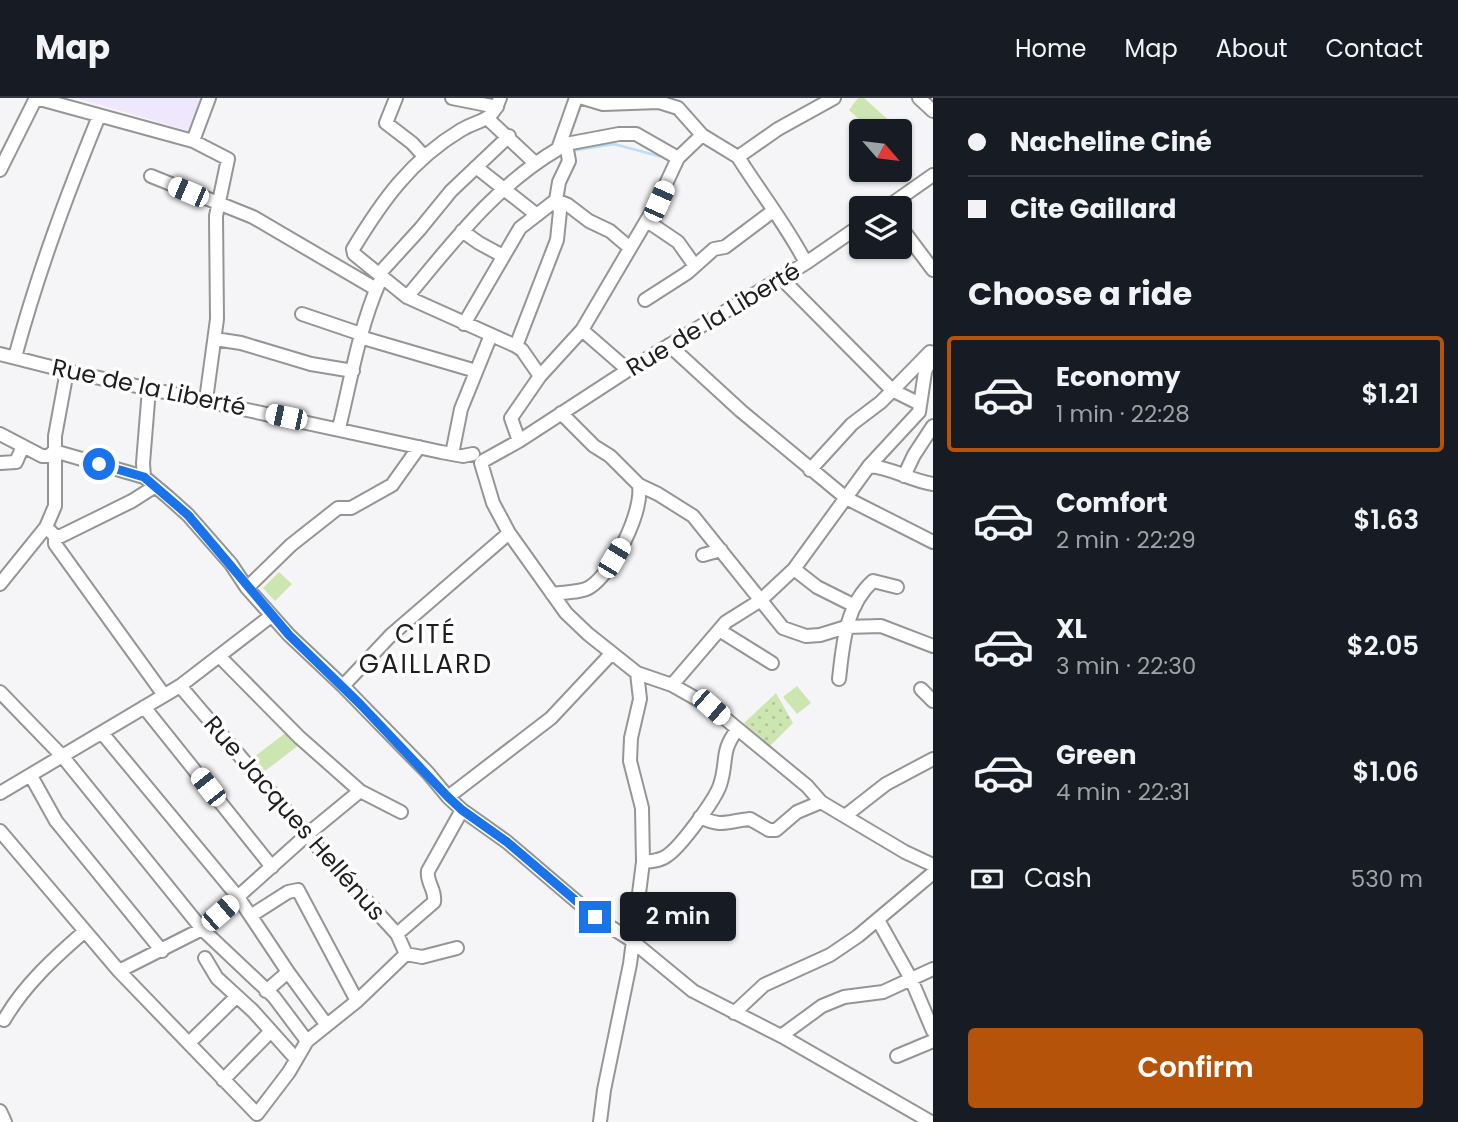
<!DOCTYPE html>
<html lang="en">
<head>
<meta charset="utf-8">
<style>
	:root { --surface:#171b24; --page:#20242c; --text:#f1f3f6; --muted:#9ea1a6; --line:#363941; --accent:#b45309 }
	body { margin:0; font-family:Poppins,sans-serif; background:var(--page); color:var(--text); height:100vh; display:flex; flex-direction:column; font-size:26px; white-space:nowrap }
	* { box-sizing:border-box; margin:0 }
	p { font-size:23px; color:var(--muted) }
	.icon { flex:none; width:38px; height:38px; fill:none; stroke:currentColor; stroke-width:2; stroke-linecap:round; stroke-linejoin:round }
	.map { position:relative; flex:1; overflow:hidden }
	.side { display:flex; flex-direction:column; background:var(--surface); width:525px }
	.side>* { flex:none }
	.banner { display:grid; align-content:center; height:154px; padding:0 35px; background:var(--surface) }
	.needle { width:46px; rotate:118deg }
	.tools { position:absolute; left:849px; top:21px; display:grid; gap:14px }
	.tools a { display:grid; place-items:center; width:63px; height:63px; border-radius:7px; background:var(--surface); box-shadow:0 2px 5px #0004; font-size:35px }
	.end { position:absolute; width:32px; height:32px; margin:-16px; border:9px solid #1a73e8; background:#fff; box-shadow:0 0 0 4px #fff }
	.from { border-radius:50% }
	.bubble { position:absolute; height:49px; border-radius:7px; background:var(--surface); box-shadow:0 2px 5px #0004; font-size:23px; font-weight:600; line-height:49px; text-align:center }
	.car { position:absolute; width:21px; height:42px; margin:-21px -10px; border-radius:9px; box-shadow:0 0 5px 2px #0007; background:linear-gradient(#fff 24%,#345 0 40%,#fff 0 76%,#345 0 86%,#fff 0) }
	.banner b { display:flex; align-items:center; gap:24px; height:66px; font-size:26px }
	.banner b+b { border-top:2px solid var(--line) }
	.banner i { width:18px; height:18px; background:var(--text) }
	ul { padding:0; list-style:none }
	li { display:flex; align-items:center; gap:21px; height:116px; margin:0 14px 10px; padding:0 21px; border:4px solid transparent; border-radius:7px }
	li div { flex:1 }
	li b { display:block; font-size:26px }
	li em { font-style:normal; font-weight:600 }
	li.active { border-color:var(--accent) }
	li>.icon { width:63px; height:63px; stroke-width:1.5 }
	h2 { padding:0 35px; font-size:32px; line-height:84px }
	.pay { display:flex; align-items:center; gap:18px; height:77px; padding:0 35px; font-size:26px }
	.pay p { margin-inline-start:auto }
	.button { display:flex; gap:14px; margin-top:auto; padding:14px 35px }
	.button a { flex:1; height:80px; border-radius:7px; background:var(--accent); color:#fff; font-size:28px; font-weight:600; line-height:80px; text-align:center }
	header { display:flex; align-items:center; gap:42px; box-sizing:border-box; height:98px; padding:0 35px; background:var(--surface); border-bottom:2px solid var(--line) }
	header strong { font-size:33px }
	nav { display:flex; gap:38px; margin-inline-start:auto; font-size:24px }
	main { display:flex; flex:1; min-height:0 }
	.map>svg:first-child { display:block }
	.commercial { fill:#eee7fd }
	.green { fill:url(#green-dots) }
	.pitch { fill:#cde6b1 }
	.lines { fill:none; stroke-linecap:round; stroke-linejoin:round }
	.stream { stroke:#badff6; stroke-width:2.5 }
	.minor-casing { stroke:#959596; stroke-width:16 }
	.minor { stroke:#fff; stroke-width:12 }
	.route { stroke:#1a73e8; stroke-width:9 }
	.labels { text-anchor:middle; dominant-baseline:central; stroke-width:7; stroke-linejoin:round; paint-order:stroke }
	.street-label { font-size:24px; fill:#1e1e1f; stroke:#fff }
	.neighbourhood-label { font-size:26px; letter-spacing:2px; fill:#1e1e1f; stroke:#fff }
</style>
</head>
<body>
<header>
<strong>Map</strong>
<nav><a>Home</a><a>Map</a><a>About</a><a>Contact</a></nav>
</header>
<main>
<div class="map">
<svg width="933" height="1024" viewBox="0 0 933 1024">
	<defs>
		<pattern id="green-dots" width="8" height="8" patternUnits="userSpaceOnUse" patternTransform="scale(1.75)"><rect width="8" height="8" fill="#cde6b1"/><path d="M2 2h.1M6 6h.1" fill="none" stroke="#b0c598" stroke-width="1.8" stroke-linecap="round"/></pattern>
	</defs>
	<rect width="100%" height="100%" fill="#f5f5f7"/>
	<path class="commercial" d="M77,0H206L193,34Z"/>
	<path class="green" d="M776,595L793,625L768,650L744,625Z"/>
	<path class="pitch" d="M858,0H864L912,43L901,62L900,60V33H871L849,12Z
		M279,474L292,486L275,503L263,490Z
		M797,588L811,605L797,616L783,599Z
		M288,633L299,647L265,673L254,659Z"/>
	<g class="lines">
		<path class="stream" d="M571,53L614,46L666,60"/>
		<g class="minor-casing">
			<path id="minor" d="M36,0L193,43L228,61L216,118L217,221L206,302
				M396,0L386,25L412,45L424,58
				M452,0L497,9
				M500,0C491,26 481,20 461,32C411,62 382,103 353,151L354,156L407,199L516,248L522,252L540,278
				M583,0L603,6L659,4L678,10L702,37L738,59
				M919,0L933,13
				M488,21L535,65
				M193,43L209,0
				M561,50L566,46L619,36H636L678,60
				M476,69L537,117
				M0,72L36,0
				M151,78L253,119L376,191
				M886,110L933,77
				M647,123L678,144L695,168
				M900,128L933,172
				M462,133L479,145L503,158
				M806,165C787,128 760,94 738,59L778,31L834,0
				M379,176L420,131L451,93L509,38
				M781,180L892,292L918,305
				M407,199C453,144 495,88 558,51L576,0
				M645,202L687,175L714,151L725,149L773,113
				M302,216L361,236
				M464,226L520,130L556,102L568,107L589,123L610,133L630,150
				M582,232L628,272
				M360,239L476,273
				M215,241L241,245L311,266L353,273
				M669,247L741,313L846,400L933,444
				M516,248L557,142L560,113L556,102L559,84L569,63L566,46
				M0,256L67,273L441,354L463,358L473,356
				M15,259C38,174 66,99 99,18
				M561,315L594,348L610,358L639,387L658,396L693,418L783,530L806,538L820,537L846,529L881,528L933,548
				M339,330C351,281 359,231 379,185
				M0,336L42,358H49L54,353L144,379L168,399L188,417L231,466L247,490L289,537L343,588L428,675L448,699L462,712L507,744L595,819L631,842L693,893L785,940L931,1024
				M519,343L511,320L540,278L582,232L658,103L678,60L702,37
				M452,356L461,311L491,237
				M483,363L519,343L628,272L806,165L861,127
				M0,365L16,364L23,348
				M481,365L493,405L509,435L566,515L588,536L637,575L672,587L711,609L807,688L821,704L905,754L933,767
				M869,368C891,369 911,383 933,386
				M810,372L852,326L881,304L930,254
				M904,378L914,357L933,328
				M144,379L143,365L149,291
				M50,433L55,438H61L132,403L154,389
				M55,438V446L164,597
				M703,457L721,452
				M794,471L817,489L855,508
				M0,486L46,429L55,408V338L67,273
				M247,490L291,447L338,410H351L392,387L419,349
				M552,496C563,494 581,495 590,489C613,474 643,415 639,387
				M719,532L772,565
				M220,559L299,639L360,693L401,714
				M839,581C843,547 845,508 873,483L897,489
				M672,587L726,524L761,502L794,471L869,368L919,314L925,274L933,255
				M180,588L327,760L397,836L406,856
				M343,588L391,537L509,435
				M921,591L933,603
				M0,594L63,659L202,831L274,899L307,943
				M144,609L272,769
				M102,635L238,799L288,874
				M31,678L56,723L162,853
				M0,695L180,588L271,518
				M448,699L551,620L611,556
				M845,718L886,686L933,661
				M700,719C723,730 727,723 750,721L769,732H776L797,714L821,704
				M0,733L119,873L257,1016L289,974L307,943L357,903L406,856
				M643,764C651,763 661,763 668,757C681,748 715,702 720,687C728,663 720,654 737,632
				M252,817L288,794L298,792L357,903
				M878,822L911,881L933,933
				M397,836L434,804C436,792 426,784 428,773L462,712
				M406,856L422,859L457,850
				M205,860L217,880L253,913L296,961
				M119,873L202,831L309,735L360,693
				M266,893L288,874L326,926
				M734,915L764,887L830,857L858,838L933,775
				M4,922C24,887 55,859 85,833
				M781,938L822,908L844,899L883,894L933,871
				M189,945L236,899
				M897,958L933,943
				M223,982L270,934
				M0,1013L5,1024
				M600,1024L604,992L630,866L643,764L642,710L630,663L631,640L640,601L637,575"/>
		</g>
		<use href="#minor" class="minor"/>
	</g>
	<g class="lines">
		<path class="route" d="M99,366L144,379L188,417L289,537L360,606L448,699L462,712L507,744L595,819"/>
	</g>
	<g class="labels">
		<g class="street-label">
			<text transform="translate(713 221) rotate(-31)">Rue de la Liberté</text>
			<text transform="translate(149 289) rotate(12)">Rue de la Liberté</text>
			<text transform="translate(295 720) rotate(49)">Rue Jacques Hellénus</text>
		</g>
		<g class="neighbourhood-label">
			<text x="426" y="536">CITÉ<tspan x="426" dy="30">GAILLARD</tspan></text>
		</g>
	</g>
</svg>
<div class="tools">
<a><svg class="needle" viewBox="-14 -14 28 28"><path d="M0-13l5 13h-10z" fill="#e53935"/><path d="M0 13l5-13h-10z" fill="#9ea1a6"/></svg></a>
<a><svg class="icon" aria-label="layers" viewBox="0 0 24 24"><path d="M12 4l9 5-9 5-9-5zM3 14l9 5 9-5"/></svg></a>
</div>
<i class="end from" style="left:99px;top:366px"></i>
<i class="end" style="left:595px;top:819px"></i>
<div class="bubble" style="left:620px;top:794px;width:116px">2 min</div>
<i class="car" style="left:188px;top:94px;rotate:293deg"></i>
<i class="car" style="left:659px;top:103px;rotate:24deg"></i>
<i class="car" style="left:286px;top:319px;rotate:282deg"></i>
<i class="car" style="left:614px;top:460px;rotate:31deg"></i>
<i class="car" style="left:711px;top:609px;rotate:131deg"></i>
<i class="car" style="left:208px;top:689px;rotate:322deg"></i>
<i class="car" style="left:220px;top:815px;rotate:49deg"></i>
</div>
<section class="side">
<div class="banner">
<b><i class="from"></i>Nacheline Ciné</b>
<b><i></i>Cite Gaillard</b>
</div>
<h2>Choose a ride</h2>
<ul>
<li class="active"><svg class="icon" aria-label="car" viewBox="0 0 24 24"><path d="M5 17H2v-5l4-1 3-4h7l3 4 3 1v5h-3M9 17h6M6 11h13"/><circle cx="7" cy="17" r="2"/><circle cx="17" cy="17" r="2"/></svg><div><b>Economy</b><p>1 min · 22:28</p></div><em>$1.21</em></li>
<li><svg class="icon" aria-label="car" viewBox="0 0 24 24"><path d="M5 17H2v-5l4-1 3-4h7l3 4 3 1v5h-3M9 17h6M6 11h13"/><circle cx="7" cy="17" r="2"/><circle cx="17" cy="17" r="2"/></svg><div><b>Comfort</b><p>2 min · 22:29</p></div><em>$1.63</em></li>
<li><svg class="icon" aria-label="car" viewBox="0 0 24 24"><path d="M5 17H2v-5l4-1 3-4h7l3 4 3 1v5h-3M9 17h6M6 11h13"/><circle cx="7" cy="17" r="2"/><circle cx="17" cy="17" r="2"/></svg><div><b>XL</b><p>3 min · 22:30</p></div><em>$2.05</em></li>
<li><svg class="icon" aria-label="car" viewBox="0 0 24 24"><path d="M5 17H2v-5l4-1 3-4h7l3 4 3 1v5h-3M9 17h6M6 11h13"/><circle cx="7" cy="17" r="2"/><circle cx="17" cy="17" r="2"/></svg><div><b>Green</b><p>4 min · 22:31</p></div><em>$1.06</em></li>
</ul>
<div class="pay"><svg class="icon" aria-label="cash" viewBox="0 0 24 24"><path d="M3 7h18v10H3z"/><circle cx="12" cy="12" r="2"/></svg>Cash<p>530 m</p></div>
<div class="button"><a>Confirm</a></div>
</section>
</main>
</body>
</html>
